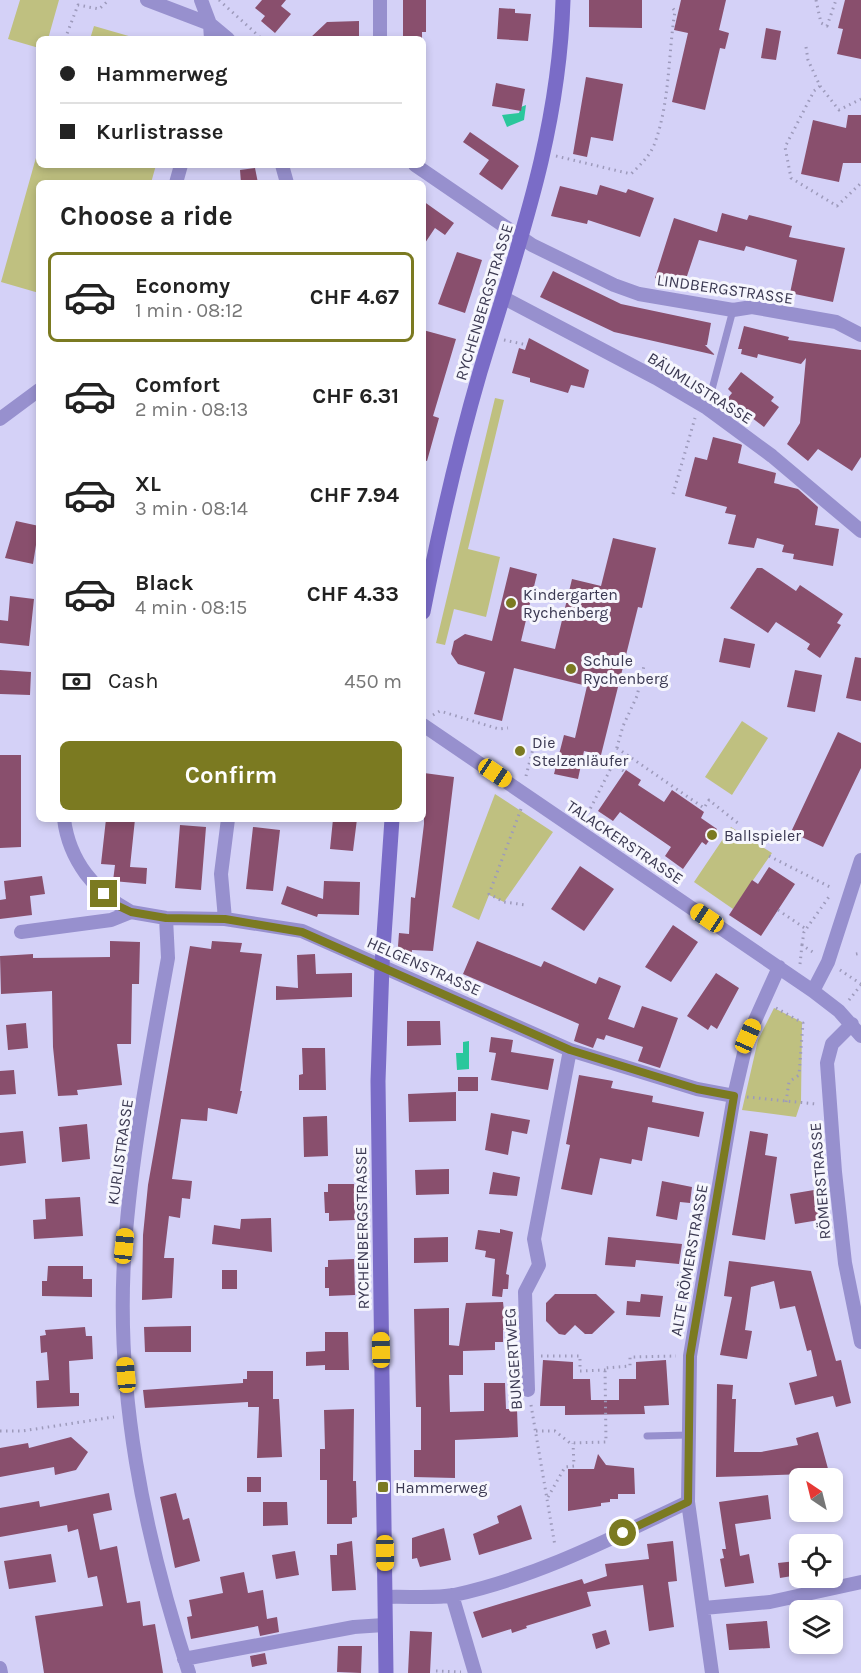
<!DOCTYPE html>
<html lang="en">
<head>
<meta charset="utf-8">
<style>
	:root { --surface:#fff; --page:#f2f2f2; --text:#222; --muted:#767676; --line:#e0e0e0; --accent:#7b7a21 }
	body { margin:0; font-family:Karla,sans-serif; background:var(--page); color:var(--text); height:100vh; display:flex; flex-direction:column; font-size:22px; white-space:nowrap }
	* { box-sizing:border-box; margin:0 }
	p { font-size:20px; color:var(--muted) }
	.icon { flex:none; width:33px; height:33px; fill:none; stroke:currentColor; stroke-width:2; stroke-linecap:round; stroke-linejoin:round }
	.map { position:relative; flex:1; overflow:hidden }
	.details { position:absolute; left:36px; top:180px; width:390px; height:642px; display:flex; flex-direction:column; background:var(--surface); border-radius:9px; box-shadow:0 3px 9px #0003 }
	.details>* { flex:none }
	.hud { position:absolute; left:36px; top:36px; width:390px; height:132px; border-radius:9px; box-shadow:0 3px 9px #0003; display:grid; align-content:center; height:132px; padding:0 24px; background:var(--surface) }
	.needle { width:39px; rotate:325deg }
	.buttons { position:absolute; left:789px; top:1468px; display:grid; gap:12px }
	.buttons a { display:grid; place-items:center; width:54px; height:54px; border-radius:9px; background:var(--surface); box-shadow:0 3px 9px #0003; font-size:30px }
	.end { position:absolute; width:27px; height:27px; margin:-14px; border:8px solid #7b7a21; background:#fff; box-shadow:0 0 0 3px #fff }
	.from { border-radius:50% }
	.car { position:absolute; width:18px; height:36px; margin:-18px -9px; border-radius:8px; box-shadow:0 0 4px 2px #0007; background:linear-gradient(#f5c518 24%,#345 0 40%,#f5c518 0 76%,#345 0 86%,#f5c518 0) }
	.hud b { display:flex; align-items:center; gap:21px; height:57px; font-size:22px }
	.hud b+b { border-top:2px solid var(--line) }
	.hud i { width:15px; height:15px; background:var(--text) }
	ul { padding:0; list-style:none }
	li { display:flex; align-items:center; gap:18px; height:90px; margin:0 12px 9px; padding:0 12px; border:3px solid transparent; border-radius:9px }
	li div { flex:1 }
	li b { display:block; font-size:22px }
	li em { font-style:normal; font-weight:700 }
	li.selected { border-color:var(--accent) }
	li>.icon { width:54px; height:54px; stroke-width:1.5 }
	h2 { padding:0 24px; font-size:27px; line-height:72px }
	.pay { display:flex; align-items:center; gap:15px; height:66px; padding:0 24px; font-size:22px }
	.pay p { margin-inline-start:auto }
	.primary-button { display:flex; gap:12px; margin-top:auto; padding:12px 24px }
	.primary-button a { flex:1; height:69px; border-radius:9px; background:var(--accent); color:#fff; font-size:24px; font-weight:700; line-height:69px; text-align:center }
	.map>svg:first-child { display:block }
	.green { fill:#bfc080 }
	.water { fill:#2ac79c }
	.building { fill:#894f6d }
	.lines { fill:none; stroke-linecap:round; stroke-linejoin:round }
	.path { stroke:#9d9abb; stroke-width:3; stroke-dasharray:1.5 4.5; stroke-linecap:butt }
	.lane { stroke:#9790ce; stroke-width:7 }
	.street { stroke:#9790ce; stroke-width:14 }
	.secondary { stroke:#7a6cc7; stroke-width:15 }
	.route { stroke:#7b7a21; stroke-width:8 }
	.poi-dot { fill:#7b7a21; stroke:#f6f6fd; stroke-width:2 }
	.labels { text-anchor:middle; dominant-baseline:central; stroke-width:6; stroke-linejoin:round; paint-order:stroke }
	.street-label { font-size:16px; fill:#3b3952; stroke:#f6f6fd }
	.poi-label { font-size:16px; fill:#3b3952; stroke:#f6f6fd; text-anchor:start }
</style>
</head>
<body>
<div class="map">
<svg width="861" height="1673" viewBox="0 0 861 1673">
	<rect width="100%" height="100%" fill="#d4d1f7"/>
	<path class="green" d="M20,0H59L48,39H39V48L8,39Z
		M94,26L139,39H90Z
		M39,147V165H156L151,183H39V293L1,282Z
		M495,398L504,400L468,549L500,557L486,617L454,609L445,645L436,643Z
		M742,721L768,738L732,795L705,777Z
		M495,794L553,832L504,902L489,895L479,920L452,907Z
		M731,827L772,853L733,909L694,882Z
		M774,1008L802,1022L801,1102L796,1117L742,1110L758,1040Z"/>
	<path class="water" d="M526,105L524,120L507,127L502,115L519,113L521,107Z
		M469,1041V1069L457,1070L456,1053H463V1042Z"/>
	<path class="building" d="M262,0H286L281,6L291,14L275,33L261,21L265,16L255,8Z
		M403,0H426V32H422V39H403Z
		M589,0H642V28L589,27Z
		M681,0H726L719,30L729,33L725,49L720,48L705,110L672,102L688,33L674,30Z
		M845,0H861V59L837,54L843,29L838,28Z
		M499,8L515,9V13L531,14L528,41L497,39Z
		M359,21V39H309L327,22Z
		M766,28L781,31L776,60L761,58Z
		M586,77L623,84L613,141L591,137L587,157L573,154Z
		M496,83L525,89L521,111L492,106Z
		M848,115H861V163H843L839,182L801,174L813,120L846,128Z
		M470,132L519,166L502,190L479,174L489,160L463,142Z
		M255,168L258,183H241L240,170Z
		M600,185L626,193L628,189L654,198L640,237L588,220L587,224L551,216L560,186L597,195Z
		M423,201L454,223L445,235L435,228L423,246Z
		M722,213L747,220L749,215L792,226L789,237L845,248L833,302L790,293L797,260L746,246L744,251L699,240L683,288L655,278L674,218L717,232Z
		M457,252L482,260L465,313L438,304Z
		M553,271L621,304L711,323L707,345H705L715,355L614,332L540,297Z
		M744,326L789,337L788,340L861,350V457L852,471L818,449L808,461L787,444L800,423L806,358L801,364L758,354L757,358L741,354L742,349H738Z
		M423,330L456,339L433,416L439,418L427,461L423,460Z
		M529,338L589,370L584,388L571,385L568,393L530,382V378L512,373L519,348L525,350Z
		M741,372L774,397L771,401L779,407L764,427L727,399L732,393L728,389Z
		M713,437L740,444L742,445L738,463L776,473L774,483L798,489L818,507L815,525L839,529L833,566L793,559L794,554L782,552L784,545L757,538L754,548L728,544L736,515L725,513L727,507L685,496L695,457L707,460Z
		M16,521L39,526L33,564L5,558Z
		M613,538L656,548L642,608L638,607L601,755L584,751L578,779L554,774L564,735L575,738L587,686L514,668L502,721L474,714L485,672L458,664L451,654L454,641L465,634L492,641L510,567L537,574L521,641L555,649L572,579L601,586Z
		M757,568H762L796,591L800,585L843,614L837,623L841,625L820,658L807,649L810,644L776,622L768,633L730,608Z
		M10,596L34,599L29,646L0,643V620L8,621Z
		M724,638L755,644L750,668L719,662Z
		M855,657L861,658V701L846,698Z
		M0,670L31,672L30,695L0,694Z
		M795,670L822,675L815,712L787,707Z
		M838,732L861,743V768L823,847L791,832Z
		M0,755H21V847L0,848Z
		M626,770L641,780L638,785L664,802L672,790L704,812L701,818L717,829L706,845L702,842L683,869L665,856L671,847L620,812L613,821L598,811Z
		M424,773L454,777L433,951L412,950L411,959H397L399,933L409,934L411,897L415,898L424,824Z
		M106,819H135L130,867L147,868L146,884L113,881L115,865L101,864Z
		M333,819H357L353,851L330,849Z
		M180,825L206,827L201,890L175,888Z
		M253,827L280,830L273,891L246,889Z
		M580,866L614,889L584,931L551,909Z
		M769,867L795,884L761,936L729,915L752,880L758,884Z
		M42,876L45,894L30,896L32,915L0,919V900L6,899L4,881Z
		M324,881L360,882L359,915L318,914L317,917L281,904L287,886L323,899Z
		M673,925L698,942L671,982L645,967Z
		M110,941L140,942L139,984H132L131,1044H117L122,1085L77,1090L78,1095L58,1096L53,1047L52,991L1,994L0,956L33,954V958L110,957Z
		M212,941L242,943L240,952L262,954L240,1091H242L237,1114L208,1108L207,1121L181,1119L172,1179L192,1181L190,1199L182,1198L180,1218L169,1216L164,1258H174L172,1298L142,1300L143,1235L148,1185L190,946L211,949Z
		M477,941L541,967L544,961L596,984L599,977L621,986L608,1019L634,1028L642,1006L678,1018L660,1068L638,1061L643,1047L606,1035L604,1040L597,1038L593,1048L574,1041L579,1024L463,974Z
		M315,954L316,974L352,973V997L276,1000V986L298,988L297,955Z
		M716,973L739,988L717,1029L711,1025L708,1030L687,1016Z
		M407,1021H440L441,1045L407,1046Z
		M26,1023L28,1048L8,1050L6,1025Z
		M491,1037L513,1040L511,1052L554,1059L548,1090L491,1080L496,1053L489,1052Z
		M302,1048H325L326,1090H299V1075L303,1074Z
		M14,1070L16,1094L0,1095V1071Z
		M579,1075L613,1081L611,1088L653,1096L652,1102L704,1112L699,1137L648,1127L642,1161L632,1159L631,1164L600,1158L592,1195L561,1189L570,1145L566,1144Z
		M458,1077H478V1091H458Z
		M456,1092V1121L409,1122L408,1094Z
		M491,1113L530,1120L527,1134L512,1131L508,1155L485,1150Z
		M327,1116L328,1156L304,1157L303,1117Z
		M87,1124L90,1159L62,1162L59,1127Z
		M23,1131L26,1163L0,1166V1133Z
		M750,1131L768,1134L765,1155L777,1157L765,1240L732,1235Z
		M449,1169V1194L416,1195L415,1170Z
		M493,1172L520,1177L517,1196L489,1194Z
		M662,1181L692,1187L690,1203L680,1202L677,1220L656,1216Z
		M328,1184H354L355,1220L329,1221V1213H325L324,1192H328Z
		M820,1189L825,1219L795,1224L790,1194Z
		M80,1197L83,1236L34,1239L33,1220L46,1219L45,1199Z
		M271,1218L272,1252L212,1244L214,1225L240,1229L241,1219Z
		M500,1229L513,1232L506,1274L509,1275L508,1289H503L502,1297L492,1296L495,1259L485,1257L486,1251L475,1249L478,1230L500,1233Z
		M448,1237V1262L414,1263V1238Z
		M608,1237L682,1244L679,1264L636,1260L635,1267L605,1265Z
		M354,1259L355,1295L329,1296V1288H325V1267H328V1260Z
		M729,1261L811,1271L836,1361L841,1360L851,1403L836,1407L833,1396L795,1405L789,1383L817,1376L811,1350L807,1351L795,1306L780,1309L774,1281L751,1287L745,1330L752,1331L747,1359L720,1355L732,1297L724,1296Z
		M48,1266H83V1279H92V1297L42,1296V1281H47Z
		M222,1270H237V1289H222Z
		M555,1294H596L615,1312L592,1334H585L575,1325L565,1335L559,1334L546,1321V1303Z
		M641,1294L663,1296L660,1317L626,1315L627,1301L640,1302Z
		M503,1302L506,1330H503V1342H495V1350L463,1351V1375H449L450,1412L484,1411V1383H505L506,1409H517L518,1437L455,1440V1478L414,1477V1450H421V1407H416L414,1309L449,1308V1345L459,1346L466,1303Z
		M191,1326V1352H145L144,1327Z
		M85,1327L86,1336H92L93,1359L69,1361L70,1393H79V1406L37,1408L36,1381L49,1380L47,1352L41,1353L40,1336L46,1335L45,1330Z
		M325,1332H348L349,1370H325V1365L306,1366V1352L325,1351Z
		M543,1360L573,1362V1379H590L591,1400H619V1379H636V1362L666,1360L669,1405L644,1406L645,1414L565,1415V1406H540Z
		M247,1371H273V1399H279L282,1457L257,1458L259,1407H248V1402L145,1408L143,1390L243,1383V1379H247Z
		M717,1384L733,1385L732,1399H736L734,1452H761L798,1445L796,1438L818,1432L830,1476L817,1479H807L806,1474L716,1477Z
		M354,1409L353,1481H356L357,1517L352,1518V1524H327V1480H320V1449H325L324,1410Z
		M71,1437L88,1452L76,1470L55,1475L54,1467L0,1477V1448L28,1443L29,1448Z
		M598,1454L606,1465L634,1468L635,1494H618V1499H610V1502L601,1503V1506L568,1511V1469H594Z
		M247,1477H261V1492H247Z
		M109,1493L112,1510L93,1514L100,1550L117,1546L127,1603L140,1601L143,1626L155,1624L163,1673H44L35,1616L103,1606L97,1576L88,1578L78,1529L68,1532L67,1525L0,1537V1508L39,1501L40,1507Z
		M176,1493L183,1520L189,1518L200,1561L175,1568L160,1497Z
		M768,1495L771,1519L735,1524L740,1556L749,1554L754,1583L725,1587L720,1559L724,1558L722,1549H726L719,1502Z
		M263,1502H287L288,1525L263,1526Z
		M521,1505L532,1539L479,1555L473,1534L499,1523L497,1516Z
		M444,1528L451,1560L420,1567L417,1558L412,1559V1538Z
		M352,1541L356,1590L332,1591L330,1555H337V1544Z
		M673,1541L677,1581L668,1582L674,1627L649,1631L643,1585L587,1592L591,1606L526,1626L527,1628L512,1633L511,1629L482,1638L473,1612L582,1579L584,1584L607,1576L605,1564L649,1559L647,1544Z
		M295,1551L299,1575L276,1579L272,1555Z
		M51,1554L56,1582L9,1589L4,1561Z
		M796,1561L798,1575L780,1578L778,1563Z
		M244,1572L248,1593L263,1590L267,1619L277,1617L279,1632L260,1636L258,1626L191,1639L187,1617L192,1616L189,1600L223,1593L220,1577Z
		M767,1621L770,1648L729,1650L726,1624Z
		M606,1630L610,1644L596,1649L592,1634Z
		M410,1631L432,1632L430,1673H408Z
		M338,1646H362L361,1673L337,1672Z
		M265,1653L267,1664L252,1667L250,1656Z"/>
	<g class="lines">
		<path class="path" d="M219,0L262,39
			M816,0L821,23L827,26L836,0
			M65,39L78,5L99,9L109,0
			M806,47L808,60L820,86L814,91L785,147L791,178L837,206L861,183
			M820,86L839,110L861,99
			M556,156L631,174C640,165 649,157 654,145C670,104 668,55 675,11L671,6
			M504,340L527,345
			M673,494L695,418
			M433,715L440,711L499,729L508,728
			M617,748L704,808L709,800L739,824
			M612,764L625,772
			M526,776L536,737
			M521,809L489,894L504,902L526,905
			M585,819L611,768L623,726L637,696L644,666
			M769,856L832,888
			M778,910L806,929
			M802,945L804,932L831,894
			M856,954L861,953
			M800,964L802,945L816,954
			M840,970L861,984
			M849,1000L861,985
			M776,1008L803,1023L799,1075L789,1082L786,1102
			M747,1097L816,1104
			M541,1356H580V1371L606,1370
			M531,1405L555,1546
			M0,1431H22L114,1417
			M536,1431H555L570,1443L606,1442L605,1368L630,1366V1357L676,1356
			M548,1497L565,1467L574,1466L573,1443
			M436,1671L461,1672"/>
		<path class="lane" d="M707,408L733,310
			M647,1436L689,1435"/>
		<path class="street" d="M147,0L210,24L228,39
			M201,0L210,24L211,39
			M380,39V0
			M282,165L287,183
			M415,165L532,245L614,285L639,294L733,310L752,307L836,322L861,335
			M176,183L181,165
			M504,298L656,378L707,408L772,456L861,531
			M0,419L39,390
			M423,725L813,991L839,1011L861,1036
			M64,819C69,860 95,893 131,912
			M166,918L168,958C151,1053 132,1149 125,1245C114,1391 144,1535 189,1673
			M225,919L221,874L228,819
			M21,932L111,920L131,912L166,918L225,919L302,931L570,1050L697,1089L734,1096
			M813,991L828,962L861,860
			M852,1024L832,1044L827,1063L835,1172L845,1263L861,1342
			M528,1390L525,1292L539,1265L534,1239L570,1050
			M452,1595L475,1673
			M386,1597C407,1596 433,1599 454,1595C537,1577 612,1538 688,1502
			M704,1608L770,1602L861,1582
			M184,1659L354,1627L384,1625
			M0,1668L1,1673
			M712,1673L688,1502L690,1356L734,1096L748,1036L779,967"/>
		<path class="secondary" d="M423,612C439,531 457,451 480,372C518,245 559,135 563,0
			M386,1673L378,1081L382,965L392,819"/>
	</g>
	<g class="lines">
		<path class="route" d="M104,894L112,903L131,912L166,918L225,919L302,932L570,1050L697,1089L734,1096L690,1356L688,1502L623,1533"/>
	</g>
	<g class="poi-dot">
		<circle cx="511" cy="603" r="6"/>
		<circle cx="571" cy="669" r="6"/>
		<circle cx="520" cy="751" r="6"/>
		<circle cx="712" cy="835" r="6"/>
		<rect x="377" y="1481" width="12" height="12" rx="3"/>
	</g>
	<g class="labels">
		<g class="street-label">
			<text transform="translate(725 289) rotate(8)">LINDBERGSTRASSE</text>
			<text transform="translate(484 302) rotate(-73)">RYCHENBERGSTRASSE</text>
			<text transform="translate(700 388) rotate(32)">BÄUMLISTRASSE</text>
			<text transform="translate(625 842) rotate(34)">TALACKERSTRASSE</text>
			<text transform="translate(424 966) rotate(24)">HELGENSTRASSE</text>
			<text transform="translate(120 1152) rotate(-82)">KURLISTRASSE</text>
			<text transform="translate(820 1181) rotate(-95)">RÖMERSTRASSE</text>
			<text transform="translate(362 1228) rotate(-91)">RYCHENBERGSTRASSE</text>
			<text transform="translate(689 1260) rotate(-80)">ALTE RÖMERSTRASSE</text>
			<text transform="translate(513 1359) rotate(-94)">BUNGERTWEG</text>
		</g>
		<g class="poi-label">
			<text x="523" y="594">Kindergarten<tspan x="523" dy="18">Rychenberg</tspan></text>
			<text x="583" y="660">Schule<tspan x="583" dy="18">Rychenberg</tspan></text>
			<text x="532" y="742">Die<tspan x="532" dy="18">Stelzenläufer</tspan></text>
			<text x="724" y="835">Ballspieler</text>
			<text x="395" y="1487">Hammerweg</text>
		</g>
	</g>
</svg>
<div class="buttons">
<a><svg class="needle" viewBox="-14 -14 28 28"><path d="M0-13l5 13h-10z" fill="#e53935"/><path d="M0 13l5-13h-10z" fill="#767676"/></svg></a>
<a><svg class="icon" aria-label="locate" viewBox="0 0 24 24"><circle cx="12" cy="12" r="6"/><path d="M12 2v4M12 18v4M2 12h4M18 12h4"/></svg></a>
<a><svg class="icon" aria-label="layers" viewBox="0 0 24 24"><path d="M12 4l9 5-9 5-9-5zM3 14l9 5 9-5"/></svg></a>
</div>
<i class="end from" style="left:623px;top:1533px"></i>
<i class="end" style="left:104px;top:894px"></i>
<i class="car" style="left:495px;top:773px;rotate:124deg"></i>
<i class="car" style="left:707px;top:918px;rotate:304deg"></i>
<i class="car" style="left:748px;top:1036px;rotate:24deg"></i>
<i class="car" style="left:124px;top:1246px;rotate:6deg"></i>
<i class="car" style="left:381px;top:1350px;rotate:359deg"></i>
<i class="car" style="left:126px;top:1375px;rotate:355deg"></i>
<i class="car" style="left:385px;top:1553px;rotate:179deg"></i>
<div class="hud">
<b><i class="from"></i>Hammerweg</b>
<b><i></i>Kurlistrasse</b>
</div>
<section class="details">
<h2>Choose a ride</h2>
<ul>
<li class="selected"><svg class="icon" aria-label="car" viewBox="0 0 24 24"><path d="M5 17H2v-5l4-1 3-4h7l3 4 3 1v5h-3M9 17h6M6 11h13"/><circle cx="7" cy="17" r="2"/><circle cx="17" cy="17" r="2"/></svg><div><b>Economy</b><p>1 min · 08:12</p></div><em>CHF 4.67</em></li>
<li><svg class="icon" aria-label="car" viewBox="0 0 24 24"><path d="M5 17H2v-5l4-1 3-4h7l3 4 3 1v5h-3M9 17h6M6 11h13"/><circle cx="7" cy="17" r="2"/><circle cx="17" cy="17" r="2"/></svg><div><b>Comfort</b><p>2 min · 08:13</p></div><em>CHF 6.31</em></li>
<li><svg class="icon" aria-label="car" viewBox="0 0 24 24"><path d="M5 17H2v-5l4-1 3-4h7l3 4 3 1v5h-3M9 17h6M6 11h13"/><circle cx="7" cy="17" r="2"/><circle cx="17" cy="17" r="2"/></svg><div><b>XL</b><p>3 min · 08:14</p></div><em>CHF 7.94</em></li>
<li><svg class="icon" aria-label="car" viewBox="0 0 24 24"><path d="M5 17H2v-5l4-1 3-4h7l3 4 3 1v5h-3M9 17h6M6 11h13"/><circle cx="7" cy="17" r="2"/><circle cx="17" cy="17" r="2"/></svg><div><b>Black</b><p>4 min · 08:15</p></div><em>CHF 4.33</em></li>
</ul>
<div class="pay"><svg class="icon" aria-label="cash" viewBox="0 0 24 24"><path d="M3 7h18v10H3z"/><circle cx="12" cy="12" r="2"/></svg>Cash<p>450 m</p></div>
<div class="primary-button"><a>Confirm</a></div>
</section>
</div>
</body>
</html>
